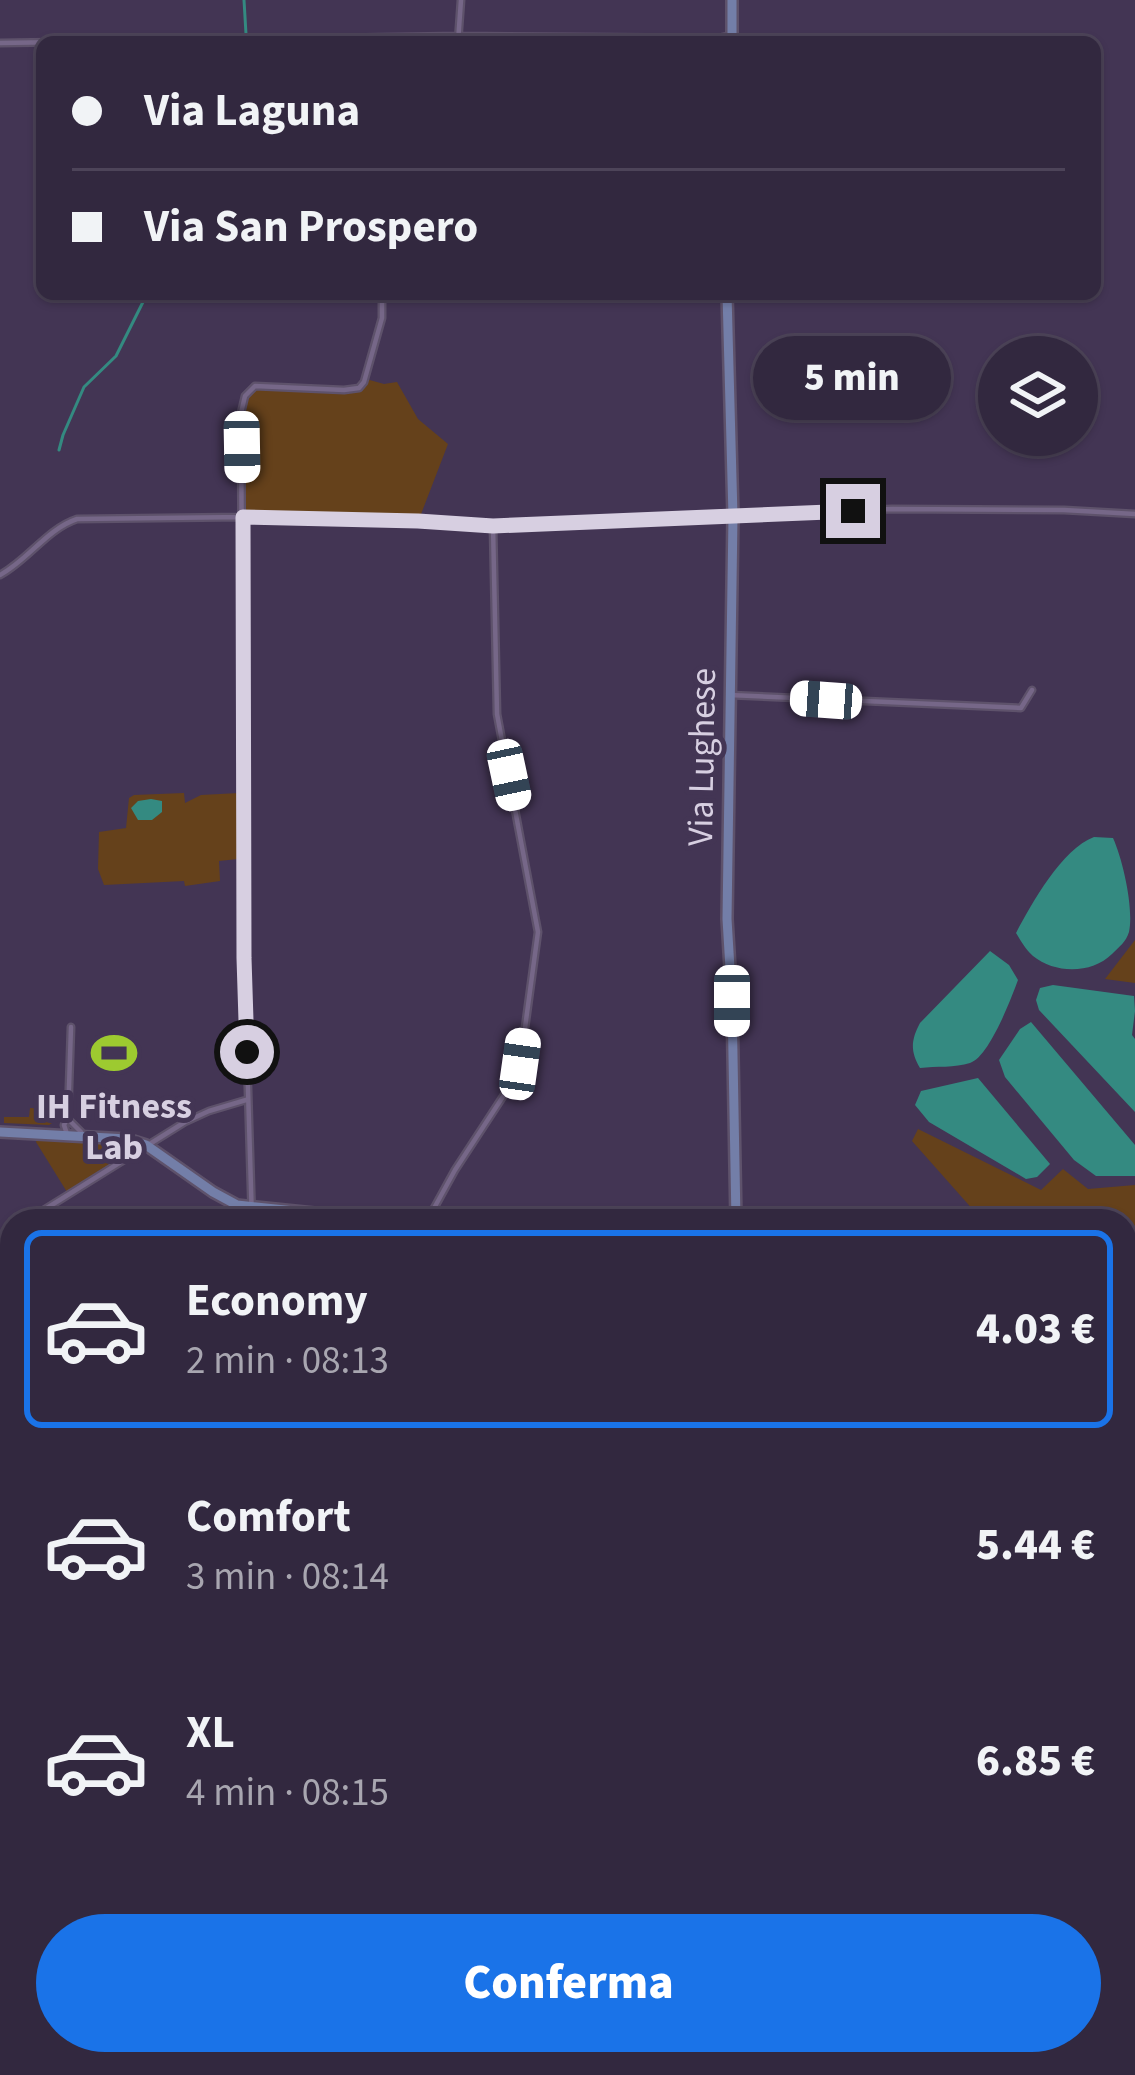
<!DOCTYPE html>
<html lang="it">
<head>
<meta charset="utf-8">
<style>
	:root { --surface:#32283f; --page:#3d344a; --text:#f1f3f6; --muted:#a8a6b0; --line:#4d4459; --accent:#1a73e8 }
	body { margin:0; font-family:"Source Sans 3",sans-serif; background:var(--page); color:var(--text); height:100vh; display:flex; flex-direction:column; font-size:45px; white-space:nowrap }
	* { box-sizing:border-box; margin:0 }
	p { font-size:39px; color:var(--muted) }
	.icon { flex:none; width:66px; height:66px; fill:none; stroke:currentColor; stroke-width:2; stroke-linecap:round; stroke-linejoin:round }
	.map { position:relative; flex:1; overflow:hidden }
	.side { position:absolute; left:0px; top:1209px; width:1137px; height:867px; display:flex; flex-direction:column; background:var(--surface); border-radius:36px 36px 0 0; box-shadow:0 3px 9px #0004,0 0 0 3px var(--line) }
	.side>* { flex:none }
	.top-card { position:absolute; left:36px; top:36px; width:1065px; height:264px; border-radius:18px; box-shadow:0 3px 9px #0004,0 0 0 3px var(--line); display:grid; align-content:center; height:264px; padding:0 36px; background:var(--surface) }
	.fabs { position:absolute; left:978px; top:336px; display:grid; gap:24px }
	.fabs a { display:grid; place-items:center; width:120px; height:120px; border-radius:50%; background:var(--surface); box-shadow:0 3px 9px #0004,0 0 0 3px var(--line); font-size:60px }
	.end { position:absolute; width:54px; height:54px; margin:-27px; border:15px solid #d7cfe1; background:#111; box-shadow:0 0 0 6px #111 }
	.from { border-radius:50% }
	.bubble { position:absolute; height:84px; border-radius:42px; background:var(--surface); box-shadow:0 3px 9px #0004,0 0 0 3px var(--line); font-size:39px; font-weight:800; line-height:84px; text-align:center }
	.car { position:absolute; width:36px; height:72px; margin:-36px -18px; border-radius:15px; box-shadow:0 0 9px 3px #0007; background:linear-gradient(#fff 24%,#345 0 40%,#fff 0 76%,#345 0 86%,#fff 0) }
	.top-card b { display:flex; align-items:center; gap:42px; height:114px; font-size:45px }
	.top-card b+b { border-top:3px solid var(--line) }
	.top-card i { width:30px; height:30px; background:var(--text) }
	ul { padding:21px 0 0; list-style:none }
	li { display:flex; align-items:center; gap:36px; height:198px; margin:0 24px 18px; padding:0 12px; border:6px solid transparent; border-radius:18px }
	li div { flex:1 }
	li b { display:block; font-size:45px }
	li em { font-style:normal; font-weight:800 }
	li.selected { border-color:var(--accent) }
	li>.icon { width:108px; height:108px; stroke-width:1.5 }
	.action { display:flex; gap:24px; margin-top:auto; padding:24px 36px }
	.action a { flex:1; height:138px; border-radius:72px; background:var(--accent); color:#fff; font-size:48px; font-weight:800; line-height:138px; text-align:center }
	.map>svg:first-child { display:block }
	.green { fill:#65411b }
	.water { fill:#348a81 }
	.lines { fill:none; stroke-linecap:round; stroke-linejoin:round }
	.stream { stroke:#348a81; stroke-width:3 }
	.river { stroke:#348a81; stroke-width:8 }
	.minor-casing { stroke:#5e526b; stroke-width:9 }
	.tertiary-casing { stroke:#5e526b; stroke-width:12 }
	.secondary-casing { stroke:#5e526b; stroke-width:14 }
	.primary-casing { stroke:#5e526b; stroke-width:16 }
	.minor { stroke:#766788; stroke-width:4.5 }
	.tertiary { stroke:#766788; stroke-width:8 }
	.secondary { stroke:#737ea8; stroke-width:9 }
	.primary { stroke:#6f96c8; stroke-width:12 }
	.rail-casing { stroke:#bbb1c6; stroke-width:8 }
	.rail { stroke:#433554; stroke-width:3; stroke-dasharray:9; stroke-linecap:butt }
	.route { stroke:#d7cfe1; stroke-width:15 }
	.labels { text-anchor:middle; dominant-baseline:central; stroke-width:10; stroke-linejoin:round; paint-order:stroke }
	.street-label { font-size:36px; fill:#d7cfe1; stroke:#433554 }
	.poi-label { font-size:36px; font-weight:bold; fill:#d7cfe1; stroke:#433554 }
</style>
</head>
<body>
<div class="map">
<svg width="1135" height="2075" viewBox="0 0 1135 2075">
	<rect width="100%" height="100%" fill="#433554"/>
	<path class="green" d="M366,379L384,384L397,382L418,419L448,444L418,522L243,515L245,401L251,392L264,386L352,392L360,389Z
		M184,793L185,803L201,795L239,793L238,859L219,861L220,881L185,886L184,881L104,885L98,869L99,832L126,828L129,798L134,795Z
		M1135,940V983L1105,979Z
		M61,1106L64,1107V1115L49,1125L4,1123V1117H29L30,1108L60,1110Z
		M918,1129L1041,1190L1063,1169L1088,1189L1135,1185V1234L1125,1231V1221H983L912,1141Z
		M37,1139L121,1143L126,1153L67,1192L36,1142Z
		M12,1467V1528L0,1520V1468Z
		M240,2064H379V2075H233Z"/>
	<path class="water" d="M151,799L162,801V812L152,820H138L131,808L138,801Z
		M1094,837L1113,838C1123,860 1134,909 1129,932C1126,942 1119,947 1112,954C1092,974 1055,974 1033,956C1026,950 1021,941 1016,933C1032,903 1062,849 1094,837Z
		M990,951L1009,965L1018,980C1011,999 989,1057 970,1063C955,1068 936,1066 920,1068C910,1051 911,1040 920,1023Z
		M1053,985L1134,996L1135,1011L1132,1035L1135,1039V1112L1039,1010L1036,1000L1040,988Z
		M1031,1022L1135,1145V1176H1096L1074,1160L1005,1077L999,1060L1020,1029Z
		M978,1078L1050,1164L1037,1177L1026,1179L929,1122L915,1105L921,1091Z
		M1125,1359H1135V1426H1125Z"/>
	<g class="lines">
		<path class="stream" d="M244,0L246,34
			M59,450L63,435L84,387L116,356L147,294
			M1125,1999L1135,2007
			M0,2025L12,2023"/>
		<path class="river" d="M1125,1256H1135"/>
		<g class="minor-casing">
			<path id="minor" d="M458,42L461,0
				M0,43L459,36L719,38L733,35
				M0,575C28,560 47,529 77,519L243,517L419,521L493,526L892,509L1064,510L1135,514
				M729,695L1021,708L1032,690
				M70,1121L81,1132
				M67,1134L64,1125L68,1117L71,1027
				M26,1221L185,1122L209,1111L246,1100
				M252,1221L244,958L241,413L245,396L255,386L344,390L359,388L364,382L382,318V294
				M427,1221L455,1170L519,1072L538,932L497,714L493,526
				M0,1238L12,1230
				M0,1415L4,1416
				M0,1524L12,1532
				M0,1660L12,1661
				M0,1758L12,1767
				M0,1865H12
				M0,2035L12,2033
				M15,2064L16,2075
				M66,2064L70,2075
				M106,2064L111,2075
				M155,2064L163,2075
				M56,2075L66,2068
				M146,2075L153,2069L154,2064
				M182,2075L189,2064"/>
		</g>
		<g class="tertiary-casing">
			<path id="tertiary" d="M0,1938L12,1941
				M291,2075L307,2064"/>
		</g>
		<g class="secondary-casing">
			<path id="secondary" d="M732,0V42
				M727,294L733,516L727,919L732,1001L736,1221
				M0,1132L127,1139L146,1145L213,1192L237,1205L392,1221"/>
		</g>
		<g class="primary-casing">
			<path id="primary" d="M0,1601L7,1610L5,1618L0,1623
				M0,1626L12,1640
				M1125,1925L1135,1927
				M404,2064L424,2075
				M621,2075L640,2064"/>
		</g>
		<use href="#minor" class="minor"/>
		<use href="#tertiary" class="tertiary"/>
		<use href="#secondary" class="secondary"/>
		<use href="#primary" class="primary"/>
		<g class="rail-casing">
			<path id="rail" d="M1125,1453H1135
				M0,1456H12"/>
		</g>
		<use href="#rail" class="rail"/>
	</g>
	<g class="lines">
		<path class="route" d="M247,1052L244,958L243,517L418,521L493,526L853,511"/>
	</g>
	<defs>
		<g id="stadium-bare" transform="scale(3.6)"><path d="M0-5a6.5 5 0 1 0 0 10a6.5 5 0 1 0 0-10ZM-3.5-1.8h7v3.6h-7Z" fill="#9dca30" stroke="#433554" stroke-width="2.5" paint-order="stroke"/></g>
	</defs>
	<g fill-rule="evenodd">
		<use href="#stadium-bare" x="114" y="1053"/>
	</g>
	<g class="labels">
		<g class="street-label">
			<text transform="translate(702 757) rotate(-89)">Via Lughese</text>
		</g>
		<g class="poi-label">
			<text x="114" y="1106">IH Fitness<tspan x="114" dy="41">Lab</tspan></text>
		</g>
	</g>
</svg>
<div class="fabs">
<a><svg class="icon" aria-label="layers" viewBox="0 0 24 24"><path d="M12 4l9 5-9 5-9-5zM3 14l9 5 9-5"/></svg></a>
</div>
<i class="end from" style="left:247px;top:1052px"></i>
<i class="end" style="left:853px;top:511px"></i>
<div class="bubble" style="left:753px;top:336px;width:198px">5 min</div>
<i class="car" style="left:242px;top:447px;rotate:179deg"></i>
<i class="car" style="left:826px;top:700px;rotate:274deg"></i>
<i class="car" style="left:509px;top:775px;rotate:168deg"></i>
<i class="car" style="left:732px;top:1001px;rotate:180deg"></i>
<i class="car" style="left:520px;top:1064px;rotate:8deg"></i>
<div class="top-card">
<b><i class="from"></i>Via Laguna</b>
<b><i></i>Via San Prospero</b>
</div>
<section class="side">
<ul>
<li class="selected"><svg class="icon" aria-label="car" viewBox="0 0 24 24"><path d="M5 17H2v-5l4-1 3-4h7l3 4 3 1v5h-3M9 17h6M6 11h13"/><circle cx="7" cy="17" r="2"/><circle cx="17" cy="17" r="2"/></svg><div><b>Economy</b><p>2 min · 08:13</p></div><em>4.03 €</em></li>
<li><svg class="icon" aria-label="car" viewBox="0 0 24 24"><path d="M5 17H2v-5l4-1 3-4h7l3 4 3 1v5h-3M9 17h6M6 11h13"/><circle cx="7" cy="17" r="2"/><circle cx="17" cy="17" r="2"/></svg><div><b>Comfort</b><p>3 min · 08:14</p></div><em>5.44 €</em></li>
<li><svg class="icon" aria-label="car" viewBox="0 0 24 24"><path d="M5 17H2v-5l4-1 3-4h7l3 4 3 1v5h-3M9 17h6M6 11h13"/><circle cx="7" cy="17" r="2"/><circle cx="17" cy="17" r="2"/></svg><div><b>XL</b><p>4 min · 08:15</p></div><em>6.85 €</em></li>
</ul>
<div class="action"><a>Conferma</a></div>
</section>
</div>
</body>
</html>
